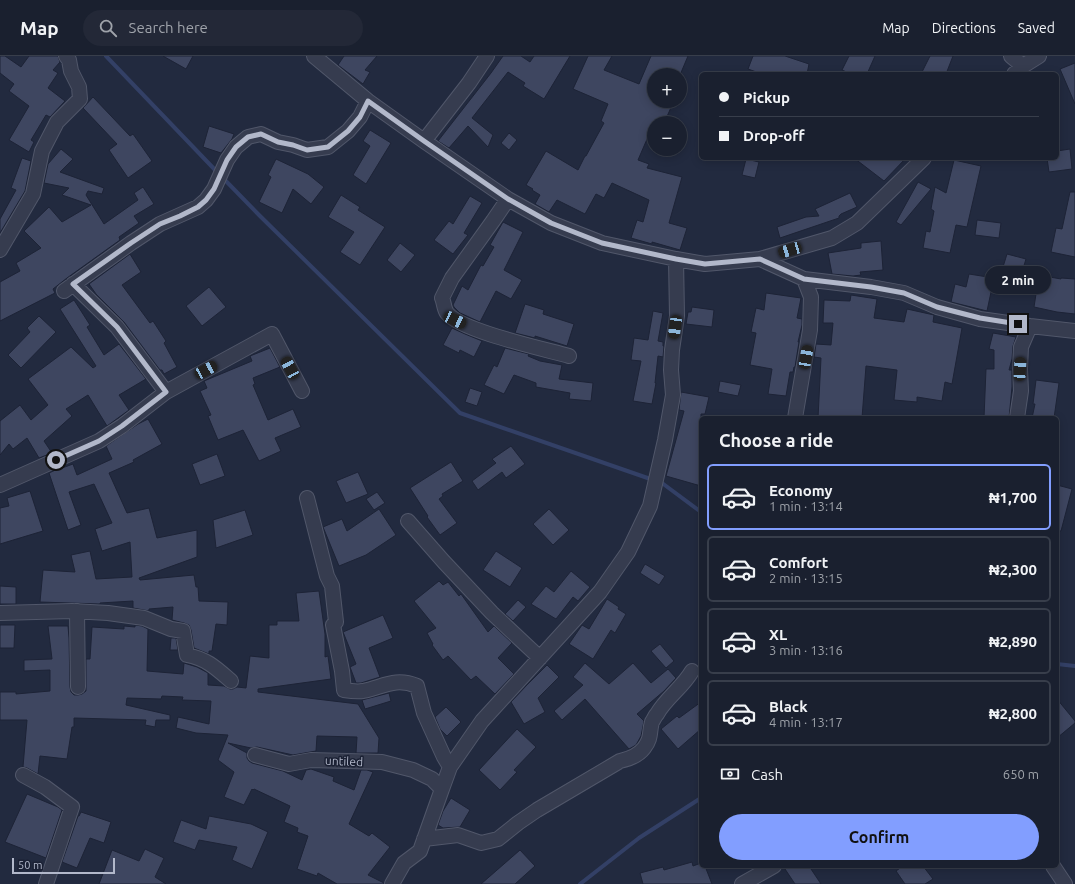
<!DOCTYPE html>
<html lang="en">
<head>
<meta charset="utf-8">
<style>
	:root { --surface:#1a202f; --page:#232837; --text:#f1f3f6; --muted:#9fa3aa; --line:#383e4b; --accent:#829eff }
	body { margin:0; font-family:Ubuntu,sans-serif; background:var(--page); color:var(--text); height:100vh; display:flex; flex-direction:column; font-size:15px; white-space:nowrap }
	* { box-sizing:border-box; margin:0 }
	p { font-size:13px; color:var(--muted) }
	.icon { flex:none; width:22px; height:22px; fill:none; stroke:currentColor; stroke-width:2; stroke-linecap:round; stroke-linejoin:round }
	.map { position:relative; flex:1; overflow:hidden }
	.panel { position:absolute; left:699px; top:360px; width:360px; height:452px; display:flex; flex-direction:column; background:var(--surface); border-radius:6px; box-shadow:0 2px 10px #0003,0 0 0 1px var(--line) }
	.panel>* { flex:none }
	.banner { position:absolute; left:699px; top:16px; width:360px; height:88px; border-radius:6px; box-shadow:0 2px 10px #0003,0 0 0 1px var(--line); display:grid; align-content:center; height:88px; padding:0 20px; background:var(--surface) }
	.tools { position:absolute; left:647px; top:12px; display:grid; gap:8px }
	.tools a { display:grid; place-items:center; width:40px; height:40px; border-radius:50%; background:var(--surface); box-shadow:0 2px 10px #0003,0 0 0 1px var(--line); font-size:20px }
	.scale { position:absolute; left:12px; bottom:10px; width:103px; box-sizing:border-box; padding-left:4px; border:2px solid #b2b8ca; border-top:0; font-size:11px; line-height:14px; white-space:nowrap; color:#b2b8ca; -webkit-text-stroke:3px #1b2134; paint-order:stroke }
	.end { position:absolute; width:18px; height:18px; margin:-9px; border:5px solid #b2b8ca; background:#111; box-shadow:0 0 0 2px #111 }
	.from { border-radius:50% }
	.bubble { position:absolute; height:28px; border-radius:14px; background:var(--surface); box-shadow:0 2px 10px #0003,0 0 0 1px var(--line); font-size:13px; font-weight:600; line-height:28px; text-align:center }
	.car { position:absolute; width:12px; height:24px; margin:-12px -6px; border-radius:5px; box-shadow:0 0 3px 1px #0007; background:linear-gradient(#222 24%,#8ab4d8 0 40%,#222 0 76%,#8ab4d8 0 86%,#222 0) }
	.banner b { display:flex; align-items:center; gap:14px; height:38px; font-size:15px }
	.banner b+b { border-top:1px solid var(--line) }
	.banner i { width:10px; height:10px; background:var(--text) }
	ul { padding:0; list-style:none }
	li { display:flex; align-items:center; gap:12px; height:66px; margin:0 8px 6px; padding:0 12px; border:2px solid var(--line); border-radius:6px }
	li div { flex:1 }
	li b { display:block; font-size:15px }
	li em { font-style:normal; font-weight:600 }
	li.selected { border-color:var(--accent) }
	li>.icon { width:36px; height:36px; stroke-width:1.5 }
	h2 { padding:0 20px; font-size:18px; line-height:48px }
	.pay { display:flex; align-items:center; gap:10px; height:44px; padding:0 20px; font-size:15px }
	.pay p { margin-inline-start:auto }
	.action { display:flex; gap:8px; margin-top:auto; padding:8px 20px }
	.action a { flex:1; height:46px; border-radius:24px; background:var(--accent); color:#111; font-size:16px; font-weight:600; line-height:46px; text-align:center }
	header { display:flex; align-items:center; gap:24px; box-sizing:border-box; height:56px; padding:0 20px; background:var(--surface); border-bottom:1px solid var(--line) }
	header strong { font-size:19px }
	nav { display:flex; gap:22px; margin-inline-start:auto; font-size:14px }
	.search { width:280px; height:36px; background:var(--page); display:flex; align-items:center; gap:10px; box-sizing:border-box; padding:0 14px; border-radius:22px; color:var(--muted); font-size:15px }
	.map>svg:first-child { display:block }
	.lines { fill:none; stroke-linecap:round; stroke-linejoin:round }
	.stream { stroke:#334066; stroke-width:4 }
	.building { fill:#3e4660; stroke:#1d2336 }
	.street-casing { stroke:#51576a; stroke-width:16 }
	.street { stroke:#363c4f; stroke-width:14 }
	.route { stroke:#b2b8ca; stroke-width:5 }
	.labels { text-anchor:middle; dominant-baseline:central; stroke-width:3; stroke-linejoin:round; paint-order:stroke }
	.street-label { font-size:12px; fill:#b2b8ca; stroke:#1b2134 }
</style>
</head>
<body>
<header>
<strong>Map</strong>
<div class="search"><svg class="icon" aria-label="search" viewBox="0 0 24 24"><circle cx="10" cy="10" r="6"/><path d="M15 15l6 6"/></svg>Search here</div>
<nav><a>Map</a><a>Directions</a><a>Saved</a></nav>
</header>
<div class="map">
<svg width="1075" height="828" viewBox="0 0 1075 828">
	<rect width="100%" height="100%" fill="#222a3f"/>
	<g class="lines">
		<path class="stream" d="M106,0L218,117
			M223,122L259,159L460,357L662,427L701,456
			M1057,608L1075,610
			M580,828L639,782L701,742"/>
	</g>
	<path class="building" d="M0,0H5L21,11L29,0H58L60,6L53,14L58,17L48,32L65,45L50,61L46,59L31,84L34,86L29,96L9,84L29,50L9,35L14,28L0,17Z
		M163,0H193L186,13Z
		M344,0H377L365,14L370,16L363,28L338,9Z
		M503,0H521L530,6L534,0H570L544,43L523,30L525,27L508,16L472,62L493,79L488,91L468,70L449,92L438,85L491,17Z
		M588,0H612L604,14L639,28L651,0H688L680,19H654V45H674L664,67H654L638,104L649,108L647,112L682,121L669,167L687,172L680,194L652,186V188L631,182L637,164L643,166L649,144L612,127L604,142L596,138L585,158L557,144L549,156L535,148L540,139L532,134L533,133L526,129L546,95L578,114L585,100H586L604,67L601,65L608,48L573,33Z
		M753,0H785L809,8L807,18H762L748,13Z
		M849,0H875L867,18H851L842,14Z
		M930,0H953L946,18H921Z
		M1075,7V48L1060,13Z
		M93,41L130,80L133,78L152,105L128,122L109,94L117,88L83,52Z
		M209,70L234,78L232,83L221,97L203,91Z
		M370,74L391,87L366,128L353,119L370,90L363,85Z
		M509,77L517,84L509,94L501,87Z
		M61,93L73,103L60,116L104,132L102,138L88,135L86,139L104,168L138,144L134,137L143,131L154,148L134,160L139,167L119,181L120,184L67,222L53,233L55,237L0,265V226L20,215L16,207L41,192L24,175L49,151L62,166L91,149L62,139L69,132L44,127L48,108Z
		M1070,93L1072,113L1049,116L1047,102H1057V95Z
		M22,102L31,105L25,135L0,177V163L16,134L11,132Z
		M854,102H906L884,125Z
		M276,103L308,118L324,131L311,148L293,133L282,157L259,146L271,121L268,119Z
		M746,103L759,106L755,122L742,119Z
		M954,104L981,110L967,171L956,169L950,197L923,192L926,175L930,176L934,155L931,153L935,131L946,137Z
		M918,126L931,133L901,169L896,166Z
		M1070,136H1075V201L1051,196L1056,172L1062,173Z
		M850,137L857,151L841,158L839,160V162L780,182L777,171L806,161L819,160L815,153Z
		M341,139L360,151L358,154L385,171L360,209L340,196L354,176L328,161Z
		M470,140L482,147L464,177L468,179L453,198L434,184L449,165L453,168Z
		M977,164L1001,167L999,182L975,179Z
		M503,166L523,176L504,214L522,224L511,243L496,235L480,266L460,257L454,251L453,249L462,230L468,234L481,209L483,210L494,191L490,189Z
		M881,185L883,214L860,216L861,219L853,220L832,218L828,197L861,192V187Z
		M400,187L415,199L401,216L387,204Z
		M130,198L141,216L122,229L150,267L153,265L166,285L164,287L177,311L164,318L162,314H160L124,266L96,238L89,228Z
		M1007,198L1026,203L1022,216L1061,223V222L1075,223V258L1057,256L1034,251L1036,238L998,227Z
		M969,218L994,222L987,255L951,246L955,228L966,231Z
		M209,231L226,251L202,270L186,250Z
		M766,237L801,242L797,262L802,263V269L798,286H799L795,311H794L793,316H790L786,340L768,338L772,313L750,309L756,277L751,276L756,252L764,254Z
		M851,239L877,243L874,262L904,266L907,253L934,259L933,266L962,272L952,328L945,326L942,345L917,341V346L894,344L897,314L866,310L862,362H818L821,302L814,301L816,288L831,289L833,267H823L824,244L850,245Z
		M74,244L90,269L87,271L104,299L119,288L146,323L119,339L129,354L107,370L88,339L66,353L72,360L44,385L52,397L39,402L27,382L13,393L9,388L0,399V365L20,349L31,364L48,349L28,323L71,291L93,312L96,310L60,253Z
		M525,248L544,254L543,258L574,268L567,290L535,280V282L515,277Z
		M692,251L714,254L712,271L686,268L688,256H691Z
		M653,255L663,257L658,285L663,286V290H664L663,301L658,300L655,327H656L652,348L633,345L641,305L631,304L634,282L648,284Z
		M39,260L56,276L21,312L8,299L30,276L27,272Z
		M452,272L465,278L482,285L474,301L460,294L459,297L443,289Z
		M993,277L1016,281L1013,290L1012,303L1009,314H1012V331L1009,362H984L986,313H994V294L989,293Z
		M270,292L280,311L253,322L255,328L253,329L268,364L293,353L301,371L275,382L281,395L259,405L243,374L218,384L208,360L211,359L200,335L207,332L204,325L252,305L250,300Z
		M505,292L529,298L528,300L540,305L562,309L559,323L593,327L591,345L569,343L570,337L536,331V327L514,319L504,338L484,329L494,309L497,311Z
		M1036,324L1059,327L1054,362H1032L1035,348H1033Z
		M720,325L741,329L738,340L718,336Z
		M470,332L482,336L477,350L465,346Z
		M681,336L709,341L705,358H701V430L666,420L684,355L679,354Z
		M148,363L162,388L133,404L134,406L109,417L127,457L149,452L157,482L197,474V501L139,522L140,524L194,519L196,531H198L199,545L228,546L227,569L216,568L212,595H209V598L194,592L191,574L189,569L184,567L172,564L173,551L149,553V555L133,552V545L100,547V548L40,546L43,514L75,516L71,499L90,495L96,523L132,521L130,486L102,495L95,473L112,467L94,428L69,436L81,469L68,474L49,417L62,411V412L73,408L77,419L112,403L106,390L138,368Z
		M511,390L525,408L506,422L502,416L478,434L472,425L496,407L492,403Z
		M217,398L225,420L200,429L192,408Z
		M451,406L463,425L442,438L443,440L439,443L457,467L440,479L427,461L428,460L410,432Z
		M358,416L368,438L346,447L336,425Z
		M1057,429L1072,433L1061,475H1057Z
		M30,435L43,475L0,488V452L9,450L7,442Z
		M377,436L385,447L374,454L366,443Z
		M379,453L396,479L366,499L339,510L323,471L342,463L347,475Z
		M549,453L569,474L553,489L533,468Z
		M245,454L253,479L216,492L213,464Z
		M496,495L522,512L510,531L483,514Z
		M645,508L665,520L659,529L640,517Z
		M571,515L590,531L578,545L573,541L556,563L531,548L546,530L554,536Z
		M439,525L443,529L448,526L459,540L461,538L488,576L494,570L512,587L498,602L514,618L495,638L476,620L471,624L448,600L443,604L432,589L433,588L427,577L436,572L414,545Z
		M0,530L16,531V548H0Z
		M319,535L325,578V601L328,600L331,623L258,633V636L358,648L379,682L378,697H356L357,681L317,680L316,695L293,699L257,691L251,692L228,687L247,697V702L249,705L252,707L283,715L302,724L306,714L311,713L334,721L333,725L354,734L361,714H367L373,716L349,768L369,780L372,777L390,791L368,819L384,827V828H337L318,817L317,820L297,813L308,780L297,776L298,772L284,766L290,750L254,733L253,734L252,733L244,749L224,741L234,716L218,704L228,679L196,677L176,672L178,661L209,668L211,645L182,644L183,641L162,640L161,643L127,642L126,649L170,659V664H156L155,671L145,669L146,664L74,662V671H72L67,703L40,700L38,718L27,712L23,711L27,664H0V636H16V638L50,635V614L24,615V604L52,603L48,570H68L69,582L70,631L71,636L74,639H78L82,638L86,635V603H90L92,571L124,573V570L135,571V569L142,570L148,573L147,615L183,618L184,607L197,611L208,617V629L224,630L230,633H233L237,631L246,632L250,600L269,602V569H277V565H299L296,537Z
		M607,543L619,551L618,553L626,558L615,577L611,574L593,603L569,588L582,569L589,573Z
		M518,544L526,551L513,565L505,558Z
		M383,559L393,582L369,592L380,621L361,627H356L350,611L356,608L343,576Z
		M0,569H15L14,592H0Z
		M171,582H176L178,594H170Z
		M660,588L674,605L666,612L651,595Z
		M585,607L609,628L633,607L651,627L668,613L676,622L664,635L637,658L644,665L641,680L636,689L629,693L585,643L562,664L554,655L583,629L573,621Z
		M547,609L559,621L538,642L545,656L524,668L511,646L526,630Z
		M389,637L391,645L365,653L362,644Z
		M1057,643L1075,665V667L1057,682Z
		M701,646V673L678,693L661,673L677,660L679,662Z
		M446,651L461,666L447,680L440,673L435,661Z
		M517,673L536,691L514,714L517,716L500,734L479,714Z
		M27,738L58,751L62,754L46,802L5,786Z
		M451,742L470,754L460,771L443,772L438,769L443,755Z
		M81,756L111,766L104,787L90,782L77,812L62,806L78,760H79Z
		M209,760L251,768L268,776L252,813L232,804L237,791L199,784L195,794L173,786L181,764L206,773Z
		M145,793L164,802L155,821L166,828H99L112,794L139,805Z
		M520,794L535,810L515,828H481Z
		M692,806L693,810L701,807V810H705L712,828H643L640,817L663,811L664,814Z
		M783,810H809L821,828H795Z
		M903,810H923L933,823L925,828H905L896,815Z"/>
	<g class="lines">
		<g class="street-casing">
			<path id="street" d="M314,0L368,45L424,85L508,143L551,167L602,187L676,203L705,208L760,203L832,182L857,167L889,136L924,102
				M1011,0L1023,10
				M1014,18L1023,10L1039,0
				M424,85L469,27L487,0
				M508,143L493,165L452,222L442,242C444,246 444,253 447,257C461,275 544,293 569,300
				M0,194L33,138L42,95L57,66L80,43L79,31L71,15L69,4L66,0
				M760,203L804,223L871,231L904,237L937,251L980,263L1030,270L1075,275
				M73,228L117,271L166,336
				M64,235L131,187L160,168L198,151L206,144L214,133L227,104L236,91L248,81L261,78L278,86L293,89L307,94L328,91L348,75L360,61L368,45
				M795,362L810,274L811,241L804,223
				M1017,362L1021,335L1020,313L1021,291L1030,270
				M0,429L99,385L122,370L166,336L272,278L302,335
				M307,442L327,520L332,530L336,566L333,569L342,615L344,634C350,635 357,636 363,635C383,631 395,621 417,630L424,657L444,701L450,711
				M408,465L444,506L492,557L540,602
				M77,555L78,631
				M0,557L72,555L108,557L144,562L171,573L183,575L187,599C207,603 216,612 231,625
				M255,699L289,708L311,704L382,706L413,714L432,723L442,733L420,795L404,807L392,828
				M23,719L45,731L72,751L46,828
				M442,733L450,711L482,665L600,536L628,496L650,450L665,384L673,339L671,314L672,294L677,260L676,203
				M424,783L458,779L481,787L498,783L518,767L537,754L620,705C629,703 638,700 644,692C652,682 649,676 652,666C654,663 655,660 657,658C666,642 683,631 692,615
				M1053,810L1065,828
				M742,828L774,810"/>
		</g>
		<use href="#street" class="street"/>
	</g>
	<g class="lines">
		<path class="route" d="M56,404L99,385L122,370L166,336L117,271L73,228L131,187L160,168L180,160L198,151L206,144L214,133L227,104L236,91L248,81L261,78L278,86L293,89L307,94L328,91L348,75L360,61L368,45L424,85L508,143L551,167L602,187L676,203L705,208L760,203L804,223L871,231L904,237L937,251L980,262L1018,268"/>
	</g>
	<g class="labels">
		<g class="street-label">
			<text transform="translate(344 705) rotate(2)">untiled</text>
		</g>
	</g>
</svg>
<div class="tools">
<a>+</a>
<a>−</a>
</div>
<div class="scale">50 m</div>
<i class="end from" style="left:56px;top:404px"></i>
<i class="end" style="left:1018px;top:268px"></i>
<div class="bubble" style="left:985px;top:210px;width:66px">2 min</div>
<i class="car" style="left:790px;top:194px;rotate:254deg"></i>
<i class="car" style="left:455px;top:264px;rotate:115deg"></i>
<i class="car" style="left:675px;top:271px;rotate:188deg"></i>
<i class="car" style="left:806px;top:301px;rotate:10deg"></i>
<i class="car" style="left:290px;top:312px;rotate:332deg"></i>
<i class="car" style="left:1020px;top:313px;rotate:3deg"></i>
<i class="car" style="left:206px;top:314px;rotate:62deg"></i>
<div class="banner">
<b><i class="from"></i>Pickup</b>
<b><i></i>Drop-off</b>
</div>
<section class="panel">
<h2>Choose a ride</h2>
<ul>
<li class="selected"><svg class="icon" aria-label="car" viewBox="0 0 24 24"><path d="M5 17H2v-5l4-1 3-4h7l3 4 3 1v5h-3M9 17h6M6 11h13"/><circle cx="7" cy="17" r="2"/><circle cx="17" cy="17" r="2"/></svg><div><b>Economy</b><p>1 min · 13:14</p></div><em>₦1,700</em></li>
<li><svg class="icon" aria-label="car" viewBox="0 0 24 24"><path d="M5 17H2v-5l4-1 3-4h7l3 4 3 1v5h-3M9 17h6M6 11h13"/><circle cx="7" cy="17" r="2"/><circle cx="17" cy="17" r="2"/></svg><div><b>Comfort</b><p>2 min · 13:15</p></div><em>₦2,300</em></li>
<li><svg class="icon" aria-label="car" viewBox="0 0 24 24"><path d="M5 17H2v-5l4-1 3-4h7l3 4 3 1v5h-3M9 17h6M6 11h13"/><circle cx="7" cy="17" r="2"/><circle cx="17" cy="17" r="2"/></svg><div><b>XL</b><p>3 min · 13:16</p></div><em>₦2,890</em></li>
<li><svg class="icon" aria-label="car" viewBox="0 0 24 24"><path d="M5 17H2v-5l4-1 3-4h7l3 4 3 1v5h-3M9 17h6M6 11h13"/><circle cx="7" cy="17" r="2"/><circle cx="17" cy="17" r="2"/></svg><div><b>Black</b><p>4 min · 13:17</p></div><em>₦2,800</em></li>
</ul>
<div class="pay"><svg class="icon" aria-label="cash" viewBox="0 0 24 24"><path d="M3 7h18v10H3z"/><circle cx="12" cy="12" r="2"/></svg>Cash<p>650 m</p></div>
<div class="action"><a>Confirm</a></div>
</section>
</div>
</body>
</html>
